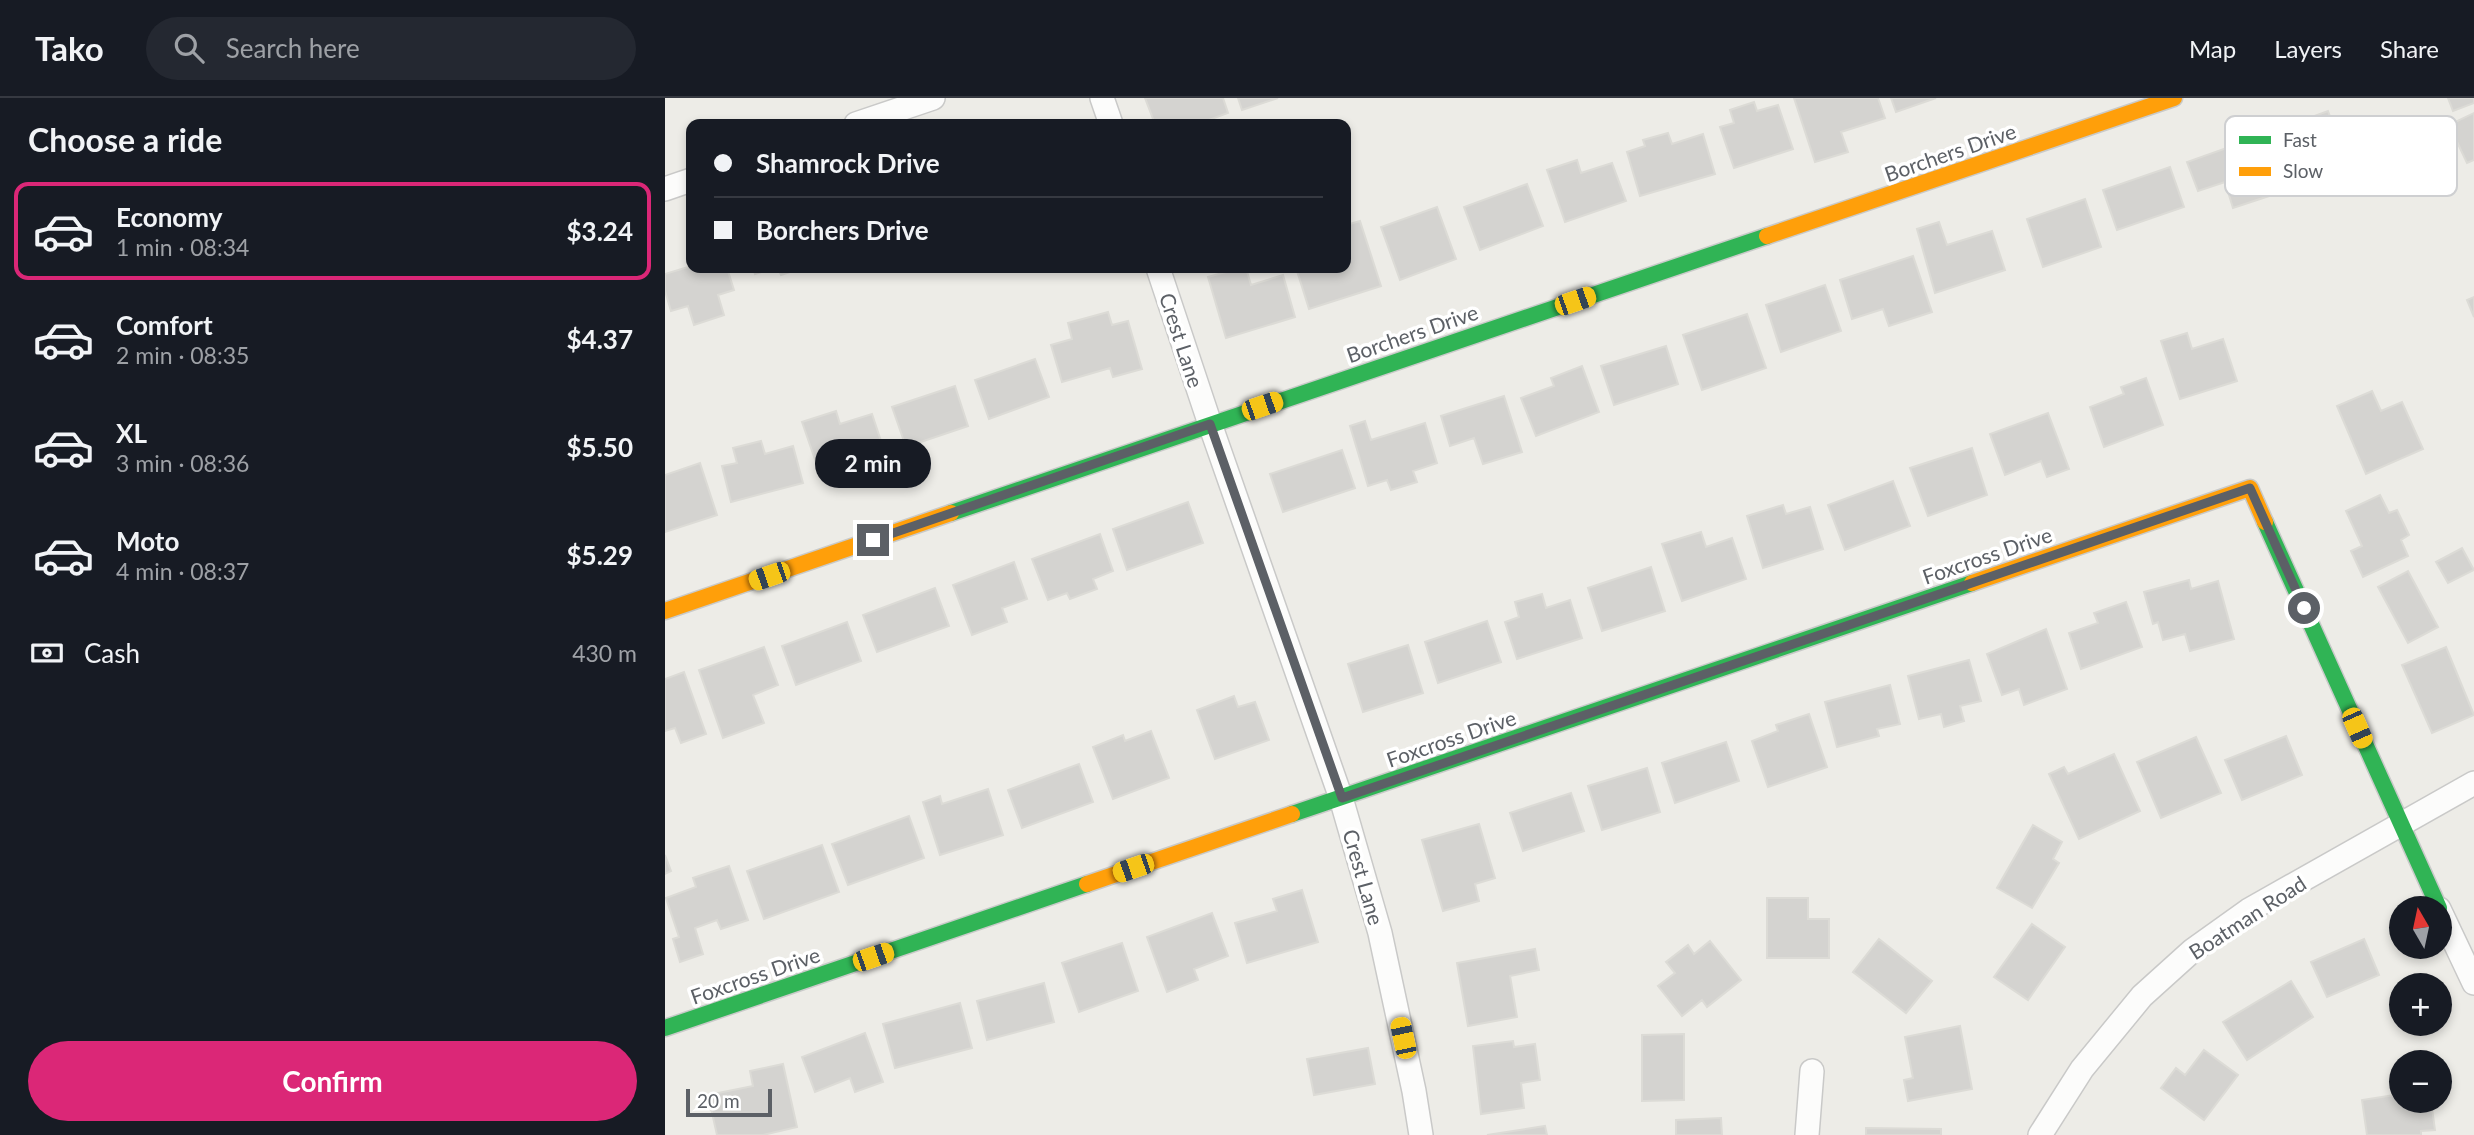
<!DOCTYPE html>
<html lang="en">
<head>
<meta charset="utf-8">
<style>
	:root { --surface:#171b24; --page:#242831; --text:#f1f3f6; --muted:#9ea1a6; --line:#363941; --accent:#db2777 }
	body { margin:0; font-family:Lato,sans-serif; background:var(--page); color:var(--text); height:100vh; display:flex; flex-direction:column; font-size:26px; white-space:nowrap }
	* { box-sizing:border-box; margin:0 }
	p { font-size:23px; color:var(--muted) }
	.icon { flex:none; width:38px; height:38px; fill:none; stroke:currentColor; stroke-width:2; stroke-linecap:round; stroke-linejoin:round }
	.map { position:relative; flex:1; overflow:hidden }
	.panel { display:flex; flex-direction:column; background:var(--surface); width:665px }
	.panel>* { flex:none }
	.banner { position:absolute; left:21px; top:21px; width:665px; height:154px; border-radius:14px; box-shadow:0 4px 10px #0003; display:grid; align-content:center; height:154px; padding:0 28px; background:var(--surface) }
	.needle { width:46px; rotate:351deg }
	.fabs { position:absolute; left:1724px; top:798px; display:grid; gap:14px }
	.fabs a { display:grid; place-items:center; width:63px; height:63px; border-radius:50%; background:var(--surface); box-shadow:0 4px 10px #0003; font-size:35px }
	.scale { position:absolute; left:21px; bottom:18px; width:86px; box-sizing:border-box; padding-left:7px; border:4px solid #5c6066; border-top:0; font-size:19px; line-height:24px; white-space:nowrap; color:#5c6066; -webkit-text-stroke:5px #fff; paint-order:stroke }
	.end { position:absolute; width:32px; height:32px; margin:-16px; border:9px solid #5c6066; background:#fff; box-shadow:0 0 0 4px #fff }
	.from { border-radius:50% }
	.bubble { position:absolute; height:49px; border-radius:24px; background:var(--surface); box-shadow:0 4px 10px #0003; font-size:23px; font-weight:700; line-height:49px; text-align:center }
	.car { position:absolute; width:21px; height:42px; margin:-21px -10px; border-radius:9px; box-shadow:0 0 5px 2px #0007; background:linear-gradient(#f5c518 24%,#345 0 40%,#f5c518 0 76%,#345 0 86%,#f5c518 0) }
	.banner b { display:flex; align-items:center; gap:24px; height:66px; font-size:26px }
	.banner b+b { border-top:2px solid var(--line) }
	.banner i { width:18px; height:18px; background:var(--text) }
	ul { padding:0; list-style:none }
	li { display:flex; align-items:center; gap:21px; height:98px; margin:0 14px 10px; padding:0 14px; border:4px solid transparent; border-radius:14px }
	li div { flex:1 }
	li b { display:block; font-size:26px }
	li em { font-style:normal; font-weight:700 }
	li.selected { border-color:var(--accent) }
	li>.icon { width:63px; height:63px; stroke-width:1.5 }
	h2 { padding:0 28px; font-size:32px; line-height:84px }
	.pay { display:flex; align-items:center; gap:18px; height:77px; padding:0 28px; font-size:26px }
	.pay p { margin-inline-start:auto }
	.cta { display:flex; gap:14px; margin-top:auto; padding:14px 28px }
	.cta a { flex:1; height:80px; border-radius:42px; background:var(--accent); color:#fff; font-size:28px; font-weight:700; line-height:80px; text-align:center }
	header { display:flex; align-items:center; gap:42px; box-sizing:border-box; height:98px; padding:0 35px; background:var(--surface); border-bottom:2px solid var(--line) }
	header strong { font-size:33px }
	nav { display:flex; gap:38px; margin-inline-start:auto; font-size:24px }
	.search { width:490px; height:63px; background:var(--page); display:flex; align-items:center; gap:18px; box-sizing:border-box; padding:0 24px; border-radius:38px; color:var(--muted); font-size:26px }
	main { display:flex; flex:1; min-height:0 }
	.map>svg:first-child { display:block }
	.building { fill:#d4d3d0; stroke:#dcdbd6; stroke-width:2 }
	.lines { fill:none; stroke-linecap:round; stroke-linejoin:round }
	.street-casing { stroke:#c9c9c8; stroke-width:26 }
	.fast-casing { stroke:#c9cac9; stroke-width:19 }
	.slow-casing { stroke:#c9cac9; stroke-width:19 }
	.street { stroke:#fcfcfb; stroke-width:23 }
	.fast { stroke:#30b455; stroke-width:16 }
	.slow { stroke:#ff9f0a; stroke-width:16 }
	.route { stroke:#5c6066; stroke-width:9 }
	.labels { text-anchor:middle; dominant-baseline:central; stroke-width:7; stroke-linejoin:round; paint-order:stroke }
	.street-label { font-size:21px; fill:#5c6066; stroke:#fff }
	.key { fill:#fff; stroke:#cecfd1; stroke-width:2 }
	.key-label { font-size:19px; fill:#5c6066 }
</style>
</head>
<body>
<header>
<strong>Tako</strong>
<div class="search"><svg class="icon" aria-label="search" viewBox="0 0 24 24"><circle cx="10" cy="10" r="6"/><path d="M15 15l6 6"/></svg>Search here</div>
<nav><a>Map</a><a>Layers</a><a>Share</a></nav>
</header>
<main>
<section class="panel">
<h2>Choose a ride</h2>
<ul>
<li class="selected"><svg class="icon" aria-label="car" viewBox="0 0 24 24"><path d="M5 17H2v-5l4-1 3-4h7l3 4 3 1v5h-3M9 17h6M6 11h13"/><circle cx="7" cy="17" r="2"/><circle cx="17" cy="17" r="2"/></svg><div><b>Economy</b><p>1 min · 08:34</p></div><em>$3.24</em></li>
<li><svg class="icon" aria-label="car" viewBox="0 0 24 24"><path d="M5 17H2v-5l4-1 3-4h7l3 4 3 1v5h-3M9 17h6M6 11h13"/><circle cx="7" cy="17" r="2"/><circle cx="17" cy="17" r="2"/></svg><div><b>Comfort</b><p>2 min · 08:35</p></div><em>$4.37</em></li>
<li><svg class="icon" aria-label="car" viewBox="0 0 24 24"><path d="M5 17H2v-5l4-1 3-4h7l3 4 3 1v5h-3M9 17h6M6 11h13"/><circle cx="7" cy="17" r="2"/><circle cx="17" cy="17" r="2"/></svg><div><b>XL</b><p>3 min · 08:36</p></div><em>$5.50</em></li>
<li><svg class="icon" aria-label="car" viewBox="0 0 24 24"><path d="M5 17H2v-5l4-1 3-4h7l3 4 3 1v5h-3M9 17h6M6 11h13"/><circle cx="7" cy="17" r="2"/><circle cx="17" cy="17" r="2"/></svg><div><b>Moto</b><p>4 min · 08:37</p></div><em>$5.29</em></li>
</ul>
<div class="pay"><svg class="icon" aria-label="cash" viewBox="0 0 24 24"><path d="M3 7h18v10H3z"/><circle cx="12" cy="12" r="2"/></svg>Cash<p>430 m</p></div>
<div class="cta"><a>Confirm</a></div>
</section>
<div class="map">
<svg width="1809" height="1037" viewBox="0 0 1809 1037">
	<rect width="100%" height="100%" fill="#edece7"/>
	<path class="building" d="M480,0H558L563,15L533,26H490Z
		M573,0H613L577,12Z
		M1129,0H1213L1220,20L1176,34L1183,54L1150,64Z
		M1226,0H1271L1231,14Z
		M1783,0H1809V5L1788,13Z
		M1089,4L1092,13L1113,7L1128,51L1069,70L1055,29L1069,25L1065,12Z
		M1663,13L1681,62L1623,84L1605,34Z
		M1809,15V62L1802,65L1784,27Z
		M1003,35L1007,46L1038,36L1050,76L975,98L962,54L980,48L978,42Z
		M1584,42L1604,98L1568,110L1560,84L1533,93L1522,64Z
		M912,62L916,75L947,65L961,103L900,124L882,72Z
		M1505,69L1519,109L1452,132L1438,92Z
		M862,86L878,128L815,152L799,109Z
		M1420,101L1436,149L1378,169L1362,121Z
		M772,109L791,161L735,182L716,129Z
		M695,123L716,188L644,211L632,173L641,170H681V127Z
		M1274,124L1282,147L1327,133L1340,172L1270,195L1252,131Z
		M1248,158L1267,214L1224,228L1218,211L1187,221L1175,182Z
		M26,168V170H62L69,192L53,197L59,217L29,227L23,208L6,213L0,193V176Z
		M88,170H109L90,176Z
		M113,170H137L116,177Z
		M575,170H581L586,187L618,177L630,219L561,240L543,179Z
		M1160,187L1176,233L1116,254L1101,207Z
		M1809,199V219L1802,202Z
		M443,214L447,227L463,223L477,271L448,279L445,270L397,284L386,247L407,241L403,225Z
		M1082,216L1101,270L1037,292L1018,237Z
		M1522,235L1527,251L1558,241L1572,283L1515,301L1496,243Z
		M1001,248L1013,286L949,307L936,268Z
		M370,261L384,299L324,321L310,282Z
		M917,268L934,314L871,338L856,300L889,288L886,280Z
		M1481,280L1498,327L1439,349L1425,309L1459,296L1456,289Z
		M290,288L303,328L241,349L227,309Z
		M1707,293L1716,313L1737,304L1758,351L1701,376L1672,308Z
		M839,298L857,354L818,366L809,340L785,348L776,318Z
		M171,313L175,326L207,316L220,355L155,376L137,324Z
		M1383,315L1404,371L1382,379L1376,363L1340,377L1325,336Z
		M700,323L706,342L760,325L772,365L748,373L752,384L726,392L722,382L703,388L685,328Z
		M96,343L100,356L128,348L138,385L66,404L57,368L72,365L68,350Z
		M1307,350L1322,397L1263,418L1245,370Z
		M677,352L690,390L618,414L605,376Z
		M35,365L52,417L0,434V377Z
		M1228,383L1245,428L1180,452L1163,407Z
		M1715,397L1724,415L1732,412L1744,437L1736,442L1743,458L1698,479L1686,453L1697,448L1681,413Z
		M523,404L538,445L462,472L448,431Z
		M1118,407L1121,416L1145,409L1158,451L1098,470L1082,418Z
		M1036,434L1041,449L1067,440L1081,481L1017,503L997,446Z
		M435,436L448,473L428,481L432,491L405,501L402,495L383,502L367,461Z
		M1797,450L1809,472L1783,485L1771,464Z
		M349,464L362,501L337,510L342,524L307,537L288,487Z
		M986,469L1000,513L937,533L923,490Z
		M1743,473L1773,529L1743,545L1713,489Z
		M1524,482L1526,491L1553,483L1569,541L1525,553L1520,536L1498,542L1493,524L1488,526L1479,494Z
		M270,490L284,528L212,554L198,517Z
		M877,496L881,510L905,502L917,540L852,561L840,524L854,519L850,504Z
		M1461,504L1477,549L1416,571L1404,535L1433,525L1429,515Z
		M822,523L836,564L773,585L760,544Z
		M182,524L196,563L131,587L117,548Z
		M1381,531L1402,591L1359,607L1354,591L1337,597L1322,556Z
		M743,547L758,595L698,614L683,566Z
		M99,549L113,587L88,597L99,625L58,640L34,572Z
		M1781,549L1809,617L1767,635L1737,567Z
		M1304,562L1316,603L1295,608L1299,623L1279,629L1276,616L1254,621L1243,578Z
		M19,574L41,636L16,645L10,630L0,633V581Z
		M1225,587L1235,626L1212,631L1214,638L1172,649L1160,604Z
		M569,598L573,609L590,604L604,642L550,661L532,612Z
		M1144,616L1162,669L1103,689L1087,643L1113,633L1111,627Z
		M486,633L504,680L448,701L428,649L458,637L460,643Z
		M1621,638L1637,677L1577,702L1560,662Z
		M1531,639L1556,695L1496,720L1472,664Z
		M1061,644L1074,683L1010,705L997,665Z
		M1449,656L1475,713L1414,741L1384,676L1399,669L1403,676Z
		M414,666L428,704L357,730L343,692Z
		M982,670L995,714L937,732L923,688Z
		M323,691L338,737L275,757L258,704L275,698L277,706Z
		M906,695L919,733L858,753L845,715Z
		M244,718L259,760L183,787L167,746Z
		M814,726L830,780L810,786L814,803L778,813L757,742Z
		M1368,727L1397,744L1388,761L1394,765L1367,810L1332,790Z
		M157,747L174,794L99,821L82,773Z
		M0,757L6,773L0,776Z
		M64,768L83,822L56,831L52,822L30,830L38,856L15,864L8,841L14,839L1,800L31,789L28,780Z
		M637,792L653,844L582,865L570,825L612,813L608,801Z
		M1102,800H1143V821H1164V860H1102Z
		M547,815L563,858L529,871L533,882L502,894L482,839Z
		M1367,826L1400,849L1363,902L1329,879Z
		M1214,841L1267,883L1241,915L1188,874Z
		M1699,841L1714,877L1662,899L1646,864Z
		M1045,843L1076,882L1042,909L1037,902L1017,918L993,888L1010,875L1001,864L1023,847L1029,856Z
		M457,845L473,893L414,914L397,865Z
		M870,851L874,872L845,878L852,919L803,928L792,865Z
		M1626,883L1648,919L1582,962L1558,924Z
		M379,885L389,924L322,942L312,903Z
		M295,905L307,950L230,970L218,926Z
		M1295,928L1307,991L1243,1003L1239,982L1248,980L1240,939Z
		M200,935L218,984L190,994L185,980L150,994L137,959Z
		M1019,936V1002L977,1003V937Z
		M848,943L849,949L870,946L875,982L856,985L859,1010L816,1016L808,948Z
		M703,950L710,986L649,997L642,961Z
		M1539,952L1573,977L1539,1022L1496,990L1511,970L1520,977Z
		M118,966L132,1029L98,1037H52L43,997L88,988L85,973Z
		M1736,996V1003H1766L1770,1032L1756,1033V1037H1702L1697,1002Z
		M1056,1020L1057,1037H1011V1022Z
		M880,1028L882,1037H822Z
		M1201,1030L1276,1031V1037H1201Z"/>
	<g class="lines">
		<g class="street-casing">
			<path id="street" d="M437,0L446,26
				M191,26L268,0
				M0,91L26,82
				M493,170L545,326L676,700L715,835L749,993L756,1037
				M1774,811L1809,885
				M1142,1037L1147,973
				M1375,1037L1417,971L1477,898L1528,852L1584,812L1809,685"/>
		</g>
		<g class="fast-casing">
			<path id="fast" d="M286,415L1102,138
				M1600,424L1774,810
				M627,716L1307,485
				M0,930L422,786"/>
		</g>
		<g class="slow-casing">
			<path id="slow" d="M1102,138L1509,0
				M1307,485L1585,390L1600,424
				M0,513L286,415
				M422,786L627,716"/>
		</g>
		<use href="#street" class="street"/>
		<use href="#fast" class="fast"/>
		<use href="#slow" class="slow"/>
	</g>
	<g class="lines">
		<path class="route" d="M208,442L545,326L677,700L1585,390L1639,510"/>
	</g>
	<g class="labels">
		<g class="street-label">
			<text transform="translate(1285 54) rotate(-19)">Borchers Drive</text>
			<text transform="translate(747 235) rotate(-19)">Borchers Drive</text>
			<text transform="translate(517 242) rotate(72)">Crest Lane</text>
			<text transform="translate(1322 457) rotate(-19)">Foxcross Drive</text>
			<text transform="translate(786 640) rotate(-19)">Foxcross Drive</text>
			<text transform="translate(699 779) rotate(74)">Crest Lane</text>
			<text transform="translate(1582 819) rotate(-33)">Boatman Road</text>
			<text transform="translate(90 877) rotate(-19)">Foxcross Drive</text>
		</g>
	</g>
	<rect x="1560" y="18" width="232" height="80" rx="10" class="key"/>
	<rect x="1574" y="38" width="32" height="8" fill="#30b455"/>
	<rect x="1574" y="69" width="32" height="9" fill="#ff9f0a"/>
	<g class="key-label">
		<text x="1618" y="49">Fast</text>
		<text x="1618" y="80">Slow</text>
	</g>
</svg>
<div class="fabs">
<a><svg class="needle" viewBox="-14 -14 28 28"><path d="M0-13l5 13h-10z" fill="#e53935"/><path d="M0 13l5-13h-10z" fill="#9ea1a6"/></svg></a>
<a>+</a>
<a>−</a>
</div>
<div class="scale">20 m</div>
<i class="end from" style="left:1639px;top:510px"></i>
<i class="end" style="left:208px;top:442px"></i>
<div class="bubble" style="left:150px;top:341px;width:116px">2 min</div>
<i class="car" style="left:910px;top:203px;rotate:71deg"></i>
<i class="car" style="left:597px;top:308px;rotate:71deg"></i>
<i class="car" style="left:104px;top:478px;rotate:251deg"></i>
<i class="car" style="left:1692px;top:630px;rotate:156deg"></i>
<i class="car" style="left:468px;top:770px;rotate:251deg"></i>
<i class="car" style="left:208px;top:859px;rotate:71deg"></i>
<i class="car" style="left:738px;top:940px;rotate:348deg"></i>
<div class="banner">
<b><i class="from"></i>Shamrock Drive</b>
<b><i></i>Borchers Drive</b>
</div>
</div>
</main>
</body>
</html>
